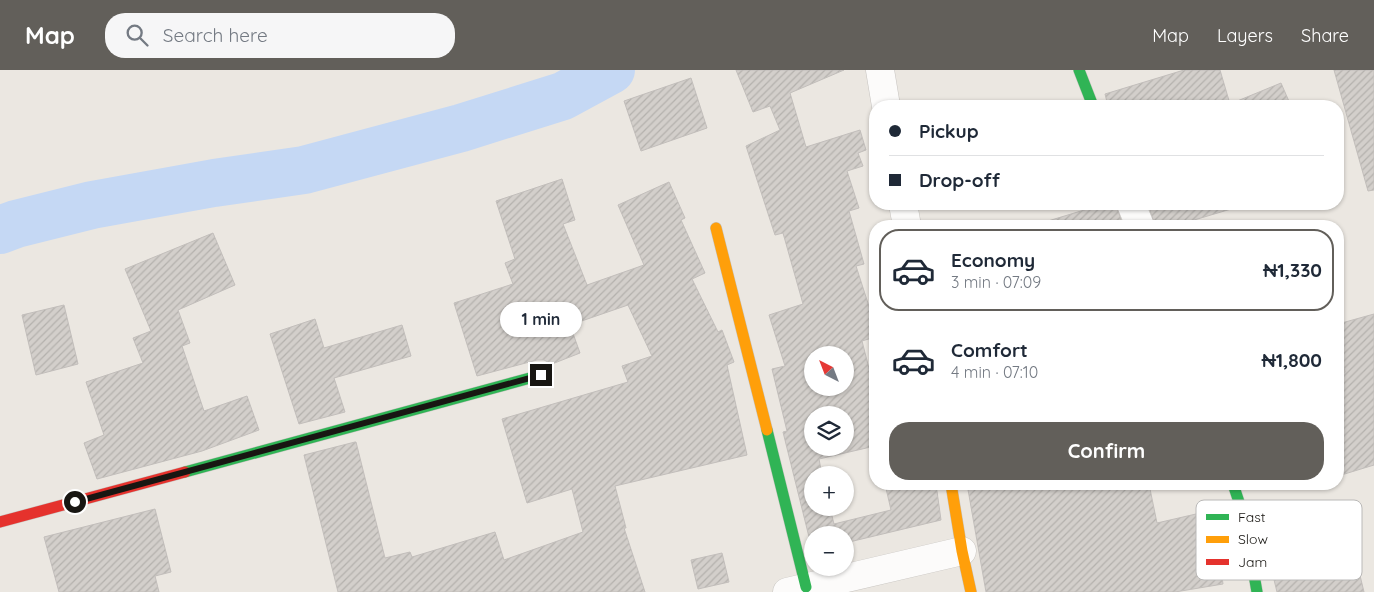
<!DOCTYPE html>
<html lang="en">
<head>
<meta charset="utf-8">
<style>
	:root { --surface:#fff; --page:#f6f6f7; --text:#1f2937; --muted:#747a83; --line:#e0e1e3; --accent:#625f5a }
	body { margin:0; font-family:Quicksand,sans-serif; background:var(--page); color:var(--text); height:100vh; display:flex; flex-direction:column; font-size:19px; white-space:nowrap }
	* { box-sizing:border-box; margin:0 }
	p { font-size:16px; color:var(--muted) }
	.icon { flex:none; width:28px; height:28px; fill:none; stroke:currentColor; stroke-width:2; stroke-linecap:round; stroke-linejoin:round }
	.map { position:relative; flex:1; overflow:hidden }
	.sheet { position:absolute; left:869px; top:150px; width:475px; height:270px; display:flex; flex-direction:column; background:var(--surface); border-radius:20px; box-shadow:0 1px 4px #0004 }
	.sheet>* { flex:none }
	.banner { position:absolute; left:869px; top:30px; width:475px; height:110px; border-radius:20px; box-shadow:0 1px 4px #0004; display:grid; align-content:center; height:110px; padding:0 20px; background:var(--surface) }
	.needle { width:32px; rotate:318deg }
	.tools { position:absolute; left:804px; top:276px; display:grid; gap:10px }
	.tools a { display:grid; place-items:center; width:50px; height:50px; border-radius:50%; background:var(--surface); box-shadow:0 1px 4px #0004; font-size:25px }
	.end { position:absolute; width:22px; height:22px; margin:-11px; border:6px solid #181612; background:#fff; box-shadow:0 0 0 2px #fff }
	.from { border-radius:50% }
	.bubble { position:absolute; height:35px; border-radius:18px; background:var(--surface); box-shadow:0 1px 4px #0004; font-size:16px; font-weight:700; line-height:35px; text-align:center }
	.banner b { display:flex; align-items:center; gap:18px; height:48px; font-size:19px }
	.banner b+b { border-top:1px solid var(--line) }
	.banner i { width:12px; height:12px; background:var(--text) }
	ul { padding:9px 0 0; list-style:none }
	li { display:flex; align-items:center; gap:15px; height:82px; margin:0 10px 8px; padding:0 10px; border:2px solid transparent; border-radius:20px }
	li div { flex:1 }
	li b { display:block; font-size:19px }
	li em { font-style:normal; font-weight:700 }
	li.active { border-color:var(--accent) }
	li>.icon { width:45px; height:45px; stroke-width:1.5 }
	.button { display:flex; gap:10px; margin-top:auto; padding:10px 20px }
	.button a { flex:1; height:58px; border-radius:20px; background:var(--accent); color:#fff; font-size:20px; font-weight:700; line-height:58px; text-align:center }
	header { display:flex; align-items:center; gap:30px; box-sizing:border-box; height:70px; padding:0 25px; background:var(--accent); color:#fff }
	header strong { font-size:24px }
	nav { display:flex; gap:28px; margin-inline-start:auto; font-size:18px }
	.search { width:350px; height:45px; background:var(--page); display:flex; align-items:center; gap:12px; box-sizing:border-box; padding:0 18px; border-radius:20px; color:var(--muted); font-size:19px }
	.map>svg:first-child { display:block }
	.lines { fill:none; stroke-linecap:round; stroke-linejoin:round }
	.river { stroke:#c5d8f4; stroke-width:48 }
	.building { fill:url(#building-hatch); stroke:#c2bebb; fill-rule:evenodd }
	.street-casing { stroke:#c7c4c0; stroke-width:29 }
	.fast-casing { stroke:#c7c4c0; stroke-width:12 }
	.slow-casing { stroke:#c7c4c0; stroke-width:12 }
	.jam-casing { stroke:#c7c4c0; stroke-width:12 }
	.street { stroke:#fcfbfa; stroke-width:28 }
	.fast { stroke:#30b455; stroke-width:11 }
	.slow { stroke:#ff9f0a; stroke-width:11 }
	.jam { stroke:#e5322d; stroke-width:11 }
	.route { stroke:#181612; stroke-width:6 }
	.key { fill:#fff; stroke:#bab9b8; stroke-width:1 }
	.key-label { font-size:14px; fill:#181612 }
</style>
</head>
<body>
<header>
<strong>Map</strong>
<div class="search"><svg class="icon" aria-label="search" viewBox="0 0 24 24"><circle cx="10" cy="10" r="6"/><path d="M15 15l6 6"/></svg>Search here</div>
<nav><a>Map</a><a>Layers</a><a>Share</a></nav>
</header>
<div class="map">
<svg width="1374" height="522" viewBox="0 0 1374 522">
	<defs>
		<pattern id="building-hatch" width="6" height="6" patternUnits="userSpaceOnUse" patternTransform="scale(1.25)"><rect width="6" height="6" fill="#d3cfcb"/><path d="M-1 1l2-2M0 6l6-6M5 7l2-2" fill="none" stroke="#b4b1ad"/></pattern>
	</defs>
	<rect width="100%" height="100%" fill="#ebe7e1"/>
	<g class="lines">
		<path class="river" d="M0,160L16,154L92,135L214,113L304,100L461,58L563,26L611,0"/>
	</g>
	<path class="building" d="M736,0H844L790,23L806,77L860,60L866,80L858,83L863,96L847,101L859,138L849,141L864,194L856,196L875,255V267L862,271L875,322V376L819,389L822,405H812V438H830L834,454L891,440L885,414H936L941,450L845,473V465H812V479L783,362L787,361L772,299L785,296L769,245L803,234L783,163L775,165L746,76L780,60L770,36L753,42ZM812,285H845V318H812ZM812,345H845V378H812Z
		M1184,0H1220L1230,34L1281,13L1291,36H1108L1105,24Z
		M1334,0H1374V120L1368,121Z
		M691,8L707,58L641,81L624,31Z
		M562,109L575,150L563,154L587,215L644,195L618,135L669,112L685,148L681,150L705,203L692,209L718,262L722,260L734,292L727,295L747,385L615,416L626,458H624L645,522H338L304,385L355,372H356L385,488L410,482L412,487L495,462L504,490L583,462L572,419L527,433L502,349L628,312L622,296L652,286L628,235L570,255L580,283L552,294L544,290H537L477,306L454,233L513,214L505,193L515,189L496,131Z
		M1104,134H1116L1123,156H1049L1048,151Z
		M1148,134H1230L1231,139L1174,156H1155Z
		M213,163L235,215L178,240L190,273L182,276L204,341L247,326L259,360L202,381L97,409L84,373L104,365L86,312L143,293L133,268L151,261L125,199Z
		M64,235L78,294L36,305L22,245Z
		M1374,244V395L1338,406V303L1345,302L1338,271V254Z
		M315,249L324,278L402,255L411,286L334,308L345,342L299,354L270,264Z
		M967,414H1149L1157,453L1209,441L1219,485L1223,514L1175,522H986Z
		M155,439L171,502L155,506L159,522H59L44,467Z
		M1348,456L1364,522H1277L1266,477Z
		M722,483L729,512L698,519L691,490Z"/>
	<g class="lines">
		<g class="street-casing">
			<path id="street" d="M880,0L886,36
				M903,134L907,156
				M1131,134L1140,156
				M787,522L962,481"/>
		</g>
		<g class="fast-casing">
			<path id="fast" d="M1079,0L1093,36
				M767,360L806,517
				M185,402L541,305
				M1233,414L1244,447L1257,522"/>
		</g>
		<g class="slow-casing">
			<path id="slow" d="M716,158L767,360
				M951,414L962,481L971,522"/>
		</g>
		<g class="jam-casing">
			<path id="jam" d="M0,452L185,402"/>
		</g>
		<use href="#street" class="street"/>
		<use href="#fast" class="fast"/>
		<use href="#slow" class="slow"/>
		<use href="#jam" class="jam"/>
	</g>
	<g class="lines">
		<path class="route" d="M75,432L541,305"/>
	</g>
	<rect x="1196" y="430" width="166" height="80" rx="8" class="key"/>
	<rect x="1206" y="444" width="23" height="6" fill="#30b455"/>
	<rect x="1206" y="466" width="23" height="7" fill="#ff9f0a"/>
	<rect x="1206" y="489" width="23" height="6" fill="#e5322d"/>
	<g class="key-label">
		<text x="1238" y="452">Fast</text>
		<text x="1238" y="474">Slow</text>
		<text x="1238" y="497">Jam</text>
	</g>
</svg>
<div class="tools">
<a><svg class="needle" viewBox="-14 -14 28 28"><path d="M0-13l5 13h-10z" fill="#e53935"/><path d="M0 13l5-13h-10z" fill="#747a83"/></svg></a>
<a><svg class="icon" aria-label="layers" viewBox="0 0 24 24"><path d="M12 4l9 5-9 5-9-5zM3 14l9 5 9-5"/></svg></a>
<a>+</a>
<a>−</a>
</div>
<i class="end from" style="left:75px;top:432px"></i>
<i class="end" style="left:541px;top:305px"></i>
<div class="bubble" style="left:500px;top:232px;width:82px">1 min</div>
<div class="banner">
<b><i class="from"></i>Pickup</b>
<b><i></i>Drop-off</b>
</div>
<section class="sheet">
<ul>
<li class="active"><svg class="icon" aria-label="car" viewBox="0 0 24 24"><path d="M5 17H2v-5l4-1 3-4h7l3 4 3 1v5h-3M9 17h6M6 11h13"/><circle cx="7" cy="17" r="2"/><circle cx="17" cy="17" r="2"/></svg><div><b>Economy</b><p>3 min · 07:09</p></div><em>₦1,330</em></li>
<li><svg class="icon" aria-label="car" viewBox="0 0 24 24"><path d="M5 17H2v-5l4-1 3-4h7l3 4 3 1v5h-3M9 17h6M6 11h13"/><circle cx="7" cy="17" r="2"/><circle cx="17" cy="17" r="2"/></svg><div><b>Comfort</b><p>4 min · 07:10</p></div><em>₦1,800</em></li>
</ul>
<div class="button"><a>Confirm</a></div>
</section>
</div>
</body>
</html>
